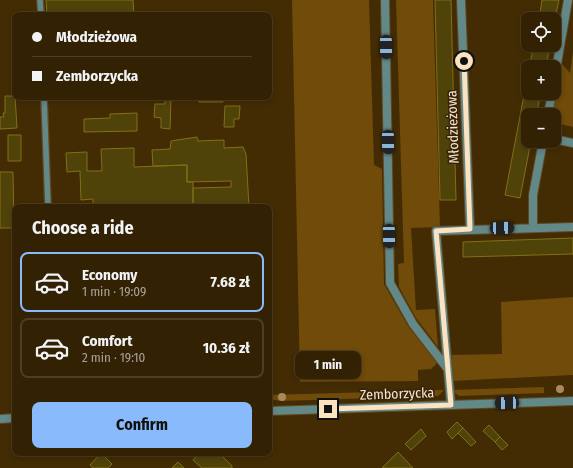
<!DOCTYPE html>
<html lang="en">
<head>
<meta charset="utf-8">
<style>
	:root { --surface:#322103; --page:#3d2e12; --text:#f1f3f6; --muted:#a8a39a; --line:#4d3e25; --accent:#88bafc }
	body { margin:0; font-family:"Fira Sans Condensed",sans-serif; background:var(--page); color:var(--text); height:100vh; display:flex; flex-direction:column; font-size:15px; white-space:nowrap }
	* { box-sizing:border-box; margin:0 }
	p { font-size:13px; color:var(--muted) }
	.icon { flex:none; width:22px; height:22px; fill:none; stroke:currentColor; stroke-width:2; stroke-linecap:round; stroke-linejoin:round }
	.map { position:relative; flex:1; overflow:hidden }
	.details { position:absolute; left:12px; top:204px; width:260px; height:252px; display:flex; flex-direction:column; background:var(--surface); border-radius:8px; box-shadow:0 2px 6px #0003,0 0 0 1px var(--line) }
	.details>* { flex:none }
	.top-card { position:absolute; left:12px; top:12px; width:260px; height:88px; border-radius:8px; box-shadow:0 2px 6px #0003,0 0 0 1px var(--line); display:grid; align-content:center; height:88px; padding:0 20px; background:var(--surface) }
	.tools { position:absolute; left:521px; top:12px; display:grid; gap:8px }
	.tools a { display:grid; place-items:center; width:40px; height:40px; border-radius:8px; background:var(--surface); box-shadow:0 2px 6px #0003,0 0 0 1px var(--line); font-size:20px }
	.end { position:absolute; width:18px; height:18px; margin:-9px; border:5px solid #fbe2c0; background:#111; box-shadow:0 0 0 2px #111 }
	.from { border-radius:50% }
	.bubble { position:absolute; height:28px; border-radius:8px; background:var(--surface); box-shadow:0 2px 6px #0003,0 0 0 1px var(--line); font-size:13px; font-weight:700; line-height:28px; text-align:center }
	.car { position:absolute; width:12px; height:24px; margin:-12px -6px; border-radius:5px; box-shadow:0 0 3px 1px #0007; background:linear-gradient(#222 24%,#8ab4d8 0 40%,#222 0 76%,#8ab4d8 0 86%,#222 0) }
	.top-card b { display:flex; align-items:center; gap:14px; height:38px; font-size:15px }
	.top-card b+b { border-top:1px solid var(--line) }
	.top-card i { width:10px; height:10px; background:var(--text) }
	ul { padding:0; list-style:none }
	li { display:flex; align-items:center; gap:12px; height:60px; margin:0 8px 6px; padding:0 12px; border:2px solid var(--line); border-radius:8px }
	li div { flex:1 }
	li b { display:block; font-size:15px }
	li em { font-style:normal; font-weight:700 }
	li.on { border-color:var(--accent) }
	li>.icon { width:36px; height:36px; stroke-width:1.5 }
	h2 { padding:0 20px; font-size:18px; line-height:48px }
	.button { display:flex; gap:8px; margin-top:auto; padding:8px 20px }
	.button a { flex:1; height:46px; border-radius:8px; background:var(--accent); color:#111; font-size:16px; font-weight:700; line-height:46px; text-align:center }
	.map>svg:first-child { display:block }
	.green { fill:#704b09 }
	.building { fill:#504309; stroke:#836f17 }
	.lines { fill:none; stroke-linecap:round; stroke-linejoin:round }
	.service-casing { stroke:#604922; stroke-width:8 }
	.minor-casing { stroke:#604922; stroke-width:10 }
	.tertiary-casing { stroke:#604922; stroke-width:10 }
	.service { stroke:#638888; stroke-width:5.5 }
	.minor { stroke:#638888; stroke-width:8 }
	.tertiary { stroke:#638888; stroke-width:8 }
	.tree { fill:#a7895d }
	.route { stroke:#fbe2c0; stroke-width:5 }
	.labels { text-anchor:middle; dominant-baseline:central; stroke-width:3; stroke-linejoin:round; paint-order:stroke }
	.street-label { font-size:14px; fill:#fbe2c0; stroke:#33240e }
</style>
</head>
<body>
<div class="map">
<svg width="573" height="468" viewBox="0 0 573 468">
	<rect width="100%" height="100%" fill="#432c04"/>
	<path class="green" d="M292,0H369L374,165L382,169L384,284L408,326L437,363L431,369L418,370V381L300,382Z
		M396,0H433L440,227L411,228L416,310L435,309L438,347L416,318L399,287L398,264L404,263Z
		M573,52V127L556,123L557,114L553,108L562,64L570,73Z
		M573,297V375L452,381L450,355L502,354L501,302Z
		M544,387V393L459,396L454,392L453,390Z
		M444,390L438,396L281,401L269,399V395Z"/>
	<path class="building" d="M46,0H133L134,15H47Z
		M435,0H451L456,200H440Z
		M542,0H559L554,24V19H539Z
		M246,13V15H187Z
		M534,45H550L546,67H529Z
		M528,74V93H541L536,115H528V141H531L520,198L505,195Z
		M5,96H15L17,128L0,129V117H4L3,113H5Z
		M165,97H171L170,129L161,128V118L154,117L155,104H165Z
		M198,97H223V102H199Z
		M225,106H240L239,119H234V127H224Z
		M137,113V131L84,132V119L110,118V114Z
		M8,135H21V161H8Z
		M197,137L198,141L224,140V148L243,147L246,154L249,207H193V188L231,187V181L187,182V165L153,166L152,150L170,149L171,141Z
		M134,148V167L187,165V182H193V204L93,207V199L81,200L80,171L67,172L66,153L87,152V171H102L101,149Z
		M0,172H13L14,228H0Z
		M573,238V254L463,257V242Z
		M457,422L463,428L452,439L447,432Z
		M489,425L500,437L495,442L483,431Z
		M463,428L476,442L471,446L458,433Z
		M421,429L426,436L411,450L405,444Z
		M500,437L508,445L502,450L495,442Z
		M398,452L413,468H382Z
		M101,453L112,464L108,468H93L90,465Z
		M199,453H219L232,466V468H202L193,460Z
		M178,462L184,468H172Z"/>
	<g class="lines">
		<g class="service-casing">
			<path id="service" d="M40,0L41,15
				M44,97L48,207"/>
		</g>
		<g class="minor-casing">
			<path id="minor" d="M385,0L390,283L413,324L447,368
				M461,0L470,229
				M554,81L568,0
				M548,115L552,93
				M554,139L573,143
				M533,228V195L543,141
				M451,405L436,231L573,227"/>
		</g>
		<g class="tertiary-casing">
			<path id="tertiary" d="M269,411L573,401
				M0,419L15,418"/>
		</g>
		<use href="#service" class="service"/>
		<use href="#minor" class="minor"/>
		<use href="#tertiary" class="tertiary"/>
	</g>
	<g class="tree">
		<circle cx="560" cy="389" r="4"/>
		<circle cx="282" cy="397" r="4"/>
	</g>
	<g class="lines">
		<path class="route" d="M328,409L451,405L436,231L470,229L464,61"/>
	</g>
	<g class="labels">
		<g class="street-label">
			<text transform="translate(453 127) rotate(-92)">Młodzieżowa</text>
			<text transform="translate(397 394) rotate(-2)">Zemborzycka</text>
		</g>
	</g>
</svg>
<div class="tools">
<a><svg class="icon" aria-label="locate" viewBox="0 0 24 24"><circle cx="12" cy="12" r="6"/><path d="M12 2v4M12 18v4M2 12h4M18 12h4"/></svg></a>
<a>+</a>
<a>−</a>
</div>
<i class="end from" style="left:464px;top:61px"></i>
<i class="end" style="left:328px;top:409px"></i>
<div class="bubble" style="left:295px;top:351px;width:66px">1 min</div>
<i class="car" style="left:386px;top:47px;rotate:179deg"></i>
<i class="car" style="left:388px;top:142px;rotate:179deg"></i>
<i class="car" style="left:502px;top:228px;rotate:88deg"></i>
<i class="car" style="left:389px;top:236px;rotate:179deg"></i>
<i class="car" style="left:507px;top:403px;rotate:268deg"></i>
<div class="top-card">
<b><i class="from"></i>Młodzieżowa</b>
<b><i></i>Zemborzycka</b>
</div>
<section class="details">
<h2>Choose a ride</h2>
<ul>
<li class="on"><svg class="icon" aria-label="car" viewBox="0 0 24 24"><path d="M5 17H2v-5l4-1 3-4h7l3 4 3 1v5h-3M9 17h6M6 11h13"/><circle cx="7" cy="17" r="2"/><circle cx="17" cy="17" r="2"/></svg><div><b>Economy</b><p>1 min · 19:09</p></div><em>7.68 zł</em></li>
<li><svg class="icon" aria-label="car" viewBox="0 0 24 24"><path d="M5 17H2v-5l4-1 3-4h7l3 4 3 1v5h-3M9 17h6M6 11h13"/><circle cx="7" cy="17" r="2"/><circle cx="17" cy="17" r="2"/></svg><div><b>Comfort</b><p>2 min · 19:10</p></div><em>10.36 zł</em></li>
</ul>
<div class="button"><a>Confirm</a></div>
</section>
</div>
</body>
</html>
